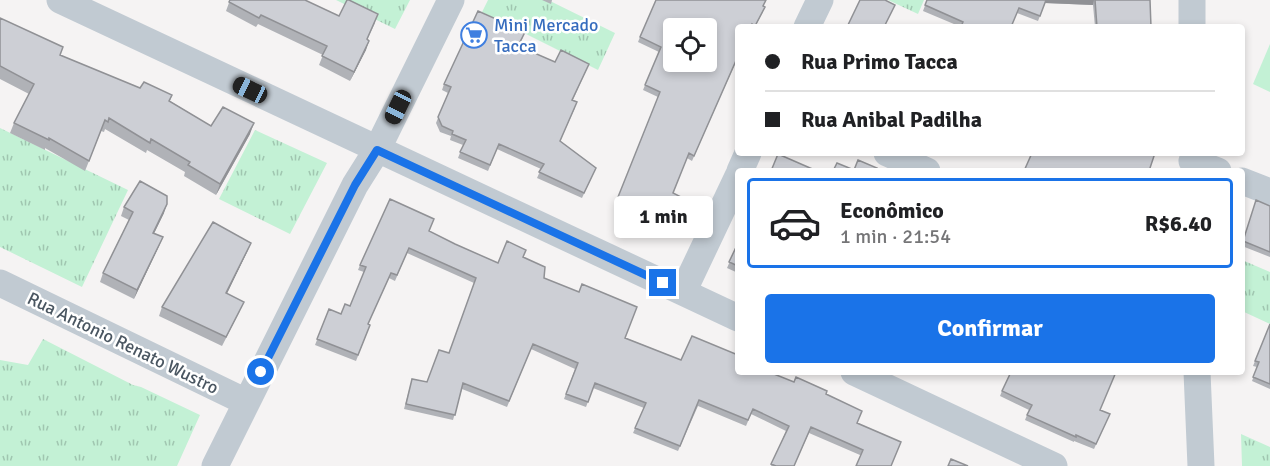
<!DOCTYPE html>
<html lang="pt">
<head>
<meta charset="utf-8">
<style>
	:root { --surface:#fff; --page:#f2f2f2; --text:#202124; --muted:#757577; --line:#e0e0e0; --accent:#1a73e8 }
	body { margin:0; font-family:Signika,sans-serif; background:var(--page); color:var(--text); height:100vh; display:flex; flex-direction:column; font-size:22px; white-space:nowrap }
	* { box-sizing:border-box; margin:0 }
	p { font-size:20px; color:var(--muted) }
	.icon { flex:none; width:33px; height:33px; fill:none; stroke:currentColor; stroke-width:2; stroke-linecap:round; stroke-linejoin:round }
	.map { position:relative; flex:1; overflow:hidden }
	.drawer { position:absolute; left:735px; top:168px; width:510px; height:207px; display:flex; flex-direction:column; background:var(--surface); border-radius:6px; box-shadow:0 3px 9px #0003 }
	.drawer>* { flex:none }
	.hud { position:absolute; left:735px; top:24px; width:510px; height:132px; border-radius:6px; box-shadow:0 3px 9px #0003; display:grid; align-content:center; height:132px; padding:0 30px; background:var(--surface) }
	.controls { position:absolute; left:663px; top:18px; display:grid; gap:12px }
	.controls a { display:grid; place-items:center; width:54px; height:54px; border-radius:6px; background:var(--surface); box-shadow:0 3px 9px #0003; font-size:30px }
	.end { position:absolute; width:27px; height:27px; margin:-14px; border:8px solid #1a73e8; background:#fff; box-shadow:0 0 0 3px #fff }
	.from { border-radius:50% }
	.bubble { position:absolute; height:42px; border-radius:6px; background:var(--surface); box-shadow:0 3px 9px #0003; font-size:20px; font-weight:700; line-height:42px; text-align:center }
	.car { position:absolute; width:18px; height:36px; margin:-18px -9px; border-radius:8px; box-shadow:0 0 4px 2px #0007; background:linear-gradient(#222 24%,#8ab4d8 0 40%,#222 0 76%,#8ab4d8 0 86%,#222 0) }
	.hud b { display:flex; align-items:center; gap:21px; height:57px; font-size:22px }
	.hud b+b { border-top:2px solid var(--line) }
	.hud i { width:15px; height:15px; background:var(--text) }
	ul { padding:10px 0 0; list-style:none }
	li { display:flex; align-items:center; gap:18px; height:90px; margin:0 12px 9px; padding:0 18px; border:3px solid transparent; border-radius:6px }
	li div { flex:1 }
	li b { display:block; font-size:22px }
	li em { font-style:normal; font-weight:700 }
	li.current { border-color:var(--accent) }
	li>.icon { width:54px; height:54px; stroke-width:1.5 }
	.action { display:flex; gap:12px; margin-top:auto; padding:12px 30px }
	.action a { flex:1; height:69px; border-radius:6px; background:var(--accent); color:#fff; font-size:24px; font-weight:700; line-height:69px; text-align:center }
	.map>svg:first-child { display:block }
	.grass { fill:url(#grass-tufts) }
	.pitch { fill:#c3f1d5 }
	.lines { fill:none; stroke-linecap:round; stroke-linejoin:round }
	.street { stroke:#c1cad2; stroke-width:27 }
	.wall { fill:#b0b2b7 }
	.shaded-wall { fill:#909195 }
	.building { fill:#cdcfd5; stroke:#909195; stroke-width:1.5; fill-rule:evenodd }
	.route { stroke:#1a73e8; stroke-width:8 }
	.labels { text-anchor:middle; dominant-baseline:central; stroke-width:5; stroke-linejoin:round; paint-order:stroke }
	.shop-label { font-size:18px; fill:#366cbe; stroke:#fff; text-anchor:start }
	.street-label { font-size:18px; fill:#4a5661; stroke:#fff }
</style>
</head>
<body>
<div class="map">
<svg width="1270" height="466" viewBox="0 0 1270 466">
	<defs>
		<pattern id="grass-tufts" width="24" height="20" patternUnits="userSpaceOnUse" patternTransform="scale(1.5)"><rect width="24" height="20" fill="#c3f1d5"/><path d="M3 7l-1-3M5 7V3M7 7l1-3M15 17l-1-3M17 17v-4M19 17l1-3" fill="none" stroke="#a0c6b0"/></pattern>
	</defs>
	<rect width="100%" height="100%" fill="#f5f3f3"/>
	<path class="grass" d="M336,0H410L395,29Z
		M488,0H548L615,33L598,70L482,12Z
		M888,0H924L918,14Z
		M0,128L128,190L82,287L0,247Z
		M255,130L327,163L290,234L219,199Z
		M1242,260L1270,272V324L1242,311Z
		M43,339L133,385L141,387L200,415L177,466H0V360L28,365Z
		M1241,434L1270,447V466H1242Z"/>
	<path class="pitch" d="M1270,44V92L1253,84Z"/>
	<g class="lines">
		<path class="street" d="M60,0L738,318
			M1192,0V27
			M807,27L820,0
			M887,153L927,171
			M1192,161L1218,171
			M740,171L748,153
			M1242,181L1270,192
			M0,283L246,402
			M683,292L738,176
			M854,372L1054,466
			M1197,372L1201,466
			M215,466L355,185L377,150L451,0"/>
	</g>
	<path class="wall" d="M230,0L339,16L375,23L367,40L366,50L350,81L319,65L323,55L258,24L256,27L226,11Z
		M542,0H552L551,4Z
		M927,0H1150L1151,27H1095L1093,5L1045,3L1038,21L1017,13L961,27L923,11Z
		M763,6V12L755,27H738V57L692,161L687,158L673,193L681,203L672,221L639,206L637,210L616,202L658,97L643,90L659,52L638,42L640,37Z
		M0,19L60,55L140,88L172,95L170,101L211,126L250,134L216,195L184,176L185,172L147,150L146,153L105,129L104,132L101,131L85,171L45,148V150L10,133L14,123L29,94L0,79Z
		M523,37L519,46L555,62L589,64L573,100L575,108L560,141L596,168L582,198L537,178L541,169L497,149L488,171L458,158L463,145L450,140L451,136L440,132L436,123L448,93L442,90L444,84Z
		M1256,200L1270,206V257L1242,246Z
		M124,207L164,213L154,233L163,237L159,246L134,299L100,282L103,273L129,220L121,216Z
		M429,231L455,244L498,263L523,257L544,278L626,338L681,360L738,372L826,394L857,423L901,442L860,455L809,433L794,466H771L786,431L751,414L746,426L698,406L678,451L633,433L644,408L593,388L586,407L564,399L575,369L531,349L507,407L462,389L453,420L404,409L412,379L427,382L449,353L474,283L407,253L395,281L389,278L368,324L370,325L356,361L315,345L329,309L341,314L350,306L364,272L358,270L360,265Z
		M251,243L247,252L227,293L240,311L222,346L159,316L162,307Z
		M738,243V273L727,268Z
		M1270,324V389L1252,381L1257,367L1253,366Z
		M1002,391L1100,410L1110,414L1094,449L1074,441V442L1025,420L1029,410L1000,396Z"/>
	<path class="shaded-wall" d="M1046,0H1094L1093,5L1045,3L1038,21Z
		M369,41L366,50L350,81L354,72Z
		M254,123L250,134L216,195L220,184Z
		M167,204L164,213L150,242L153,233Z
		M163,237L159,246L134,299L137,290Z
		M251,243L247,252L223,302L226,293Z"/>
	<path class="building" d="M230,0H305L339,16L347,0H349L378,14L367,39L369,41L354,72L322,56L327,46L261,15L259,18L229,2Z
		M656,0H766L763,6L765,7L755,26L752,24L751,27H738V56L694,156L689,153L673,193L683,198L674,216L641,201L639,205L618,197L660,92L645,85L661,47L640,37ZM674,28H706V62H674Z
		M860,0H885L895,5L884,27H847Z
		M927,0H1046L1040,16L1019,8L1011,27H961L963,22L925,5Z
		M1095,0H1150L1151,27H1097Z
		M478,11L525,32L518,46L555,62L561,50L589,64L572,100L577,102L560,141L596,168L584,193L539,172L544,164L499,144L490,165L460,152L466,140L452,134L453,131L442,126L438,117L451,87L444,84Z
		M0,18L63,47L60,55L140,88L144,82L172,95L169,101L211,126L223,107L254,123L220,184L188,165L190,162L151,139L150,143L109,118L108,122L105,120L89,161L49,138V140L14,123L34,84L0,66Z
		M1032,153H1155L1149,171H1024Z
		M778,154L817,171H771Z
		M858,160L877,168L875,171H833L837,163L854,170Z
		M140,181L167,196V204L153,233L163,237L137,290L103,273L133,212L124,207Z
		M390,199L434,219L429,231L455,244L498,263L507,241L526,250L523,257L545,267L544,278L579,292L582,284L637,307L625,338L681,360L692,336L738,355V372H769L794,382L796,377L827,391L826,394L862,411L857,423L901,442L891,466H856L863,450L811,427L794,466H776L771,464L789,426L753,409L748,420L699,400L680,446L635,428L646,403L595,383L588,402L566,394L578,363L533,344L509,401L463,383L455,415L406,404L412,379L427,382L439,350L449,353L476,278L409,248L397,275L391,273L368,324L370,325L358,355L317,339L329,309L341,314L345,304L350,306L366,267L360,265Z
		M1256,200L1270,206V252L1243,241Z
		M213,222L251,243L226,293L244,302L226,337L162,307Z
		M738,243V266L729,262Z
		M1270,324V384L1253,377L1259,362L1255,361Z
		M1011,372H1116L1100,410L1110,414L1096,444L1076,435V437L1027,415L1032,405L1002,391Z
		M951,459L968,466H948Z"/>
	<g class="lines">
		<path class="route" d="M261,372L355,185L377,150L663,283"/>
	</g>
	<defs>
		<g id="supermarket-ring" transform="scale(1.35)"><circle r="9.5" fill="#fff" stroke="#3f7fe0" stroke-width="1.5"/><path d="M-6-5.5h2.5l.6 2H6L4.5 2H-2.5L-4.4-4H-6ZM-1.5 3.2a1.3 1.3 0 1 0 .1 0ZM3 3.2a1.3 1.3 0 1 0 .1 0Z" fill="#3f7fe0"/></g>
	</defs>
	<g fill-rule="evenodd">
		<use href="#supermarket-ring" x="474" y="35"/>
	</g>
	<g class="labels">
		<g class="shop-label">
			<text x="494" y="25">Mini Mercado<tspan x="494" dy="21">Tacca</tspan></text>
		</g>
		<g class="street-label">
			<text transform="translate(123 343) rotate(26)">Rua Antonio Renato Wustro</text>
		</g>
	</g>
</svg>
<div class="controls">
<a><svg class="icon" aria-label="locate" viewBox="0 0 24 24"><circle cx="12" cy="12" r="6"/><path d="M12 2v4M12 18v4M2 12h4M18 12h4"/></svg></a>
</div>
<i class="end from" style="left:261px;top:372px"></i>
<i class="end" style="left:663px;top:283px"></i>
<div class="bubble" style="left:614px;top:196px;width:99px">1 min</div>
<i class="car" style="left:250px;top:90px;rotate:295deg"></i>
<i class="car" style="left:398px;top:107px;rotate:206deg"></i>
<div class="hud">
<b><i class="from"></i>Rua Primo Tacca</b>
<b><i></i>Rua Anibal Padilha</b>
</div>
<section class="drawer">
<ul>
<li class="current"><svg class="icon" aria-label="car" viewBox="0 0 24 24"><path d="M5 17H2v-5l4-1 3-4h7l3 4 3 1v5h-3M9 17h6M6 11h13"/><circle cx="7" cy="17" r="2"/><circle cx="17" cy="17" r="2"/></svg><div><b>Econômico</b><p>1 min · 21:54</p></div><em>R$6.40</em></li>
</ul>
<div class="action"><a>Confirmar</a></div>
</section>
</div>
</body>
</html>
